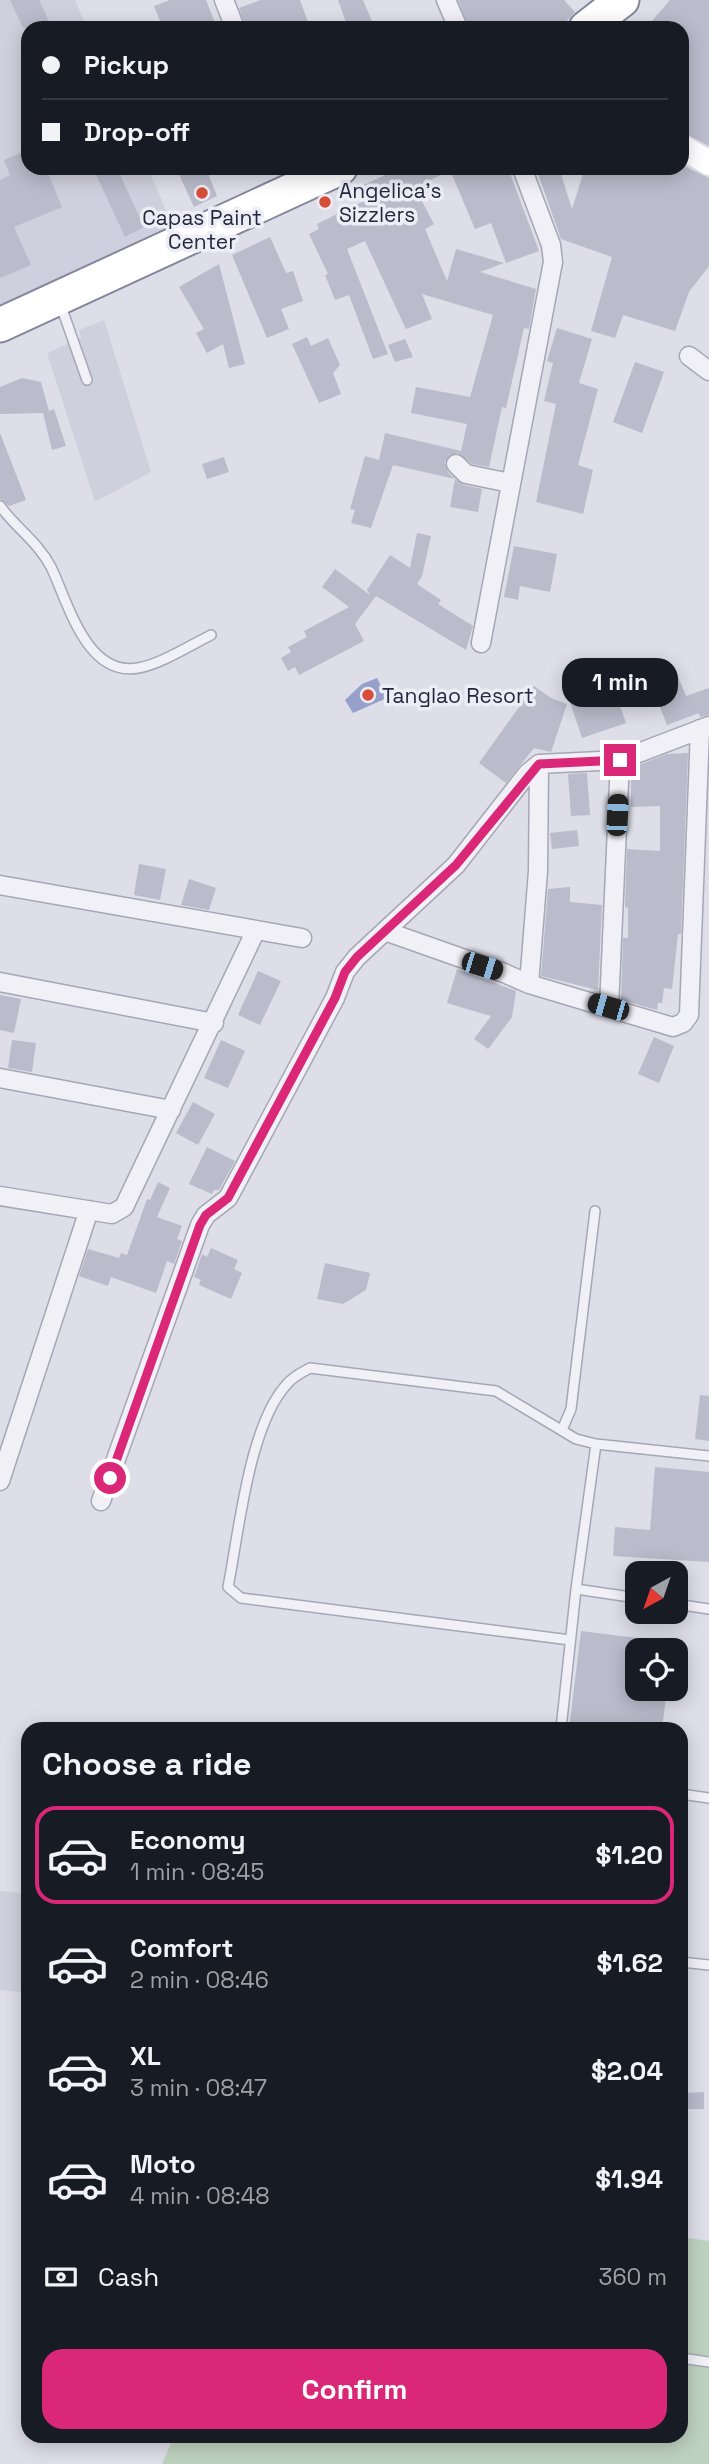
<!DOCTYPE html>
<html lang="en">
<head>
<meta charset="utf-8">
<style>
	:root { --surface:#171b24; --page:#242831; --text:#f1f3f6; --muted:#9ea1a6; --line:#363941; --accent:#db2777 }
	body { margin:0; font-family:"Space Grotesk",sans-serif; background:var(--page); color:var(--text); height:100vh; display:flex; flex-direction:column; font-size:26px; white-space:nowrap }
	* { box-sizing:border-box; margin:0 }
	p { font-size:23px; color:var(--muted) }
	.icon { flex:none; width:38px; height:38px; fill:none; stroke:currentColor; stroke-width:2; stroke-linecap:round; stroke-linejoin:round }
	.map { position:relative; flex:1; overflow:hidden }
	.sheet { position:absolute; left:21px; top:1722px; width:667px; height:721px; display:flex; flex-direction:column; background:var(--surface); border-radius:21px; box-shadow:0 4px 18px #0003 }
	.sheet>* { flex:none }
	.hud { position:absolute; left:21px; top:21px; width:668px; height:154px; border-radius:21px; box-shadow:0 4px 18px #0003; display:grid; align-content:center; height:154px; padding:0 21px; background:var(--surface) }
	.needle { width:46px; rotate:220deg }
	.controls { position:absolute; left:625px; top:1561px; display:grid; gap:14px }
	.controls a { display:grid; place-items:center; width:63px; height:63px; border-radius:14px; background:var(--surface); box-shadow:0 4px 18px #0003; font-size:35px }
	.end { position:absolute; width:32px; height:32px; margin:-16px; border:9px solid #db2777; background:#fff; box-shadow:0 0 0 4px #fff }
	.from { border-radius:50% }
	.bubble { position:absolute; height:49px; border-radius:21px; background:var(--surface); box-shadow:0 4px 18px #0003; font-size:23px; font-weight:800; line-height:49px; text-align:center }
	.car { position:absolute; width:21px; height:42px; margin:-21px -10px; border-radius:9px; box-shadow:0 0 5px 2px #0007; background:linear-gradient(#222 24%,#8ab4d8 0 40%,#222 0 76%,#8ab4d8 0 86%,#222 0) }
	.hud b { display:flex; align-items:center; gap:24px; height:66px; font-size:26px }
	.hud b+b { border-top:2px solid var(--line) }
	.hud i { width:18px; height:18px; background:var(--text) }
	ul { padding:0; list-style:none }
	li { display:flex; align-items:center; gap:21px; height:98px; margin:0 14px 10px; padding:0 7px; border:4px solid transparent; border-radius:21px }
	li div { flex:1 }
	li b { display:block; font-size:26px }
	li em { font-style:normal; font-weight:800 }
	li.active { border-color:var(--accent) }
	li>.icon { width:63px; height:63px; stroke-width:1.5 }
	h2 { padding:0 21px; font-size:32px; line-height:84px }
	.pay { display:flex; align-items:center; gap:18px; height:77px; padding:0 21px; font-size:26px }
	.pay p { margin-inline-start:auto }
	.primary-button { display:flex; gap:14px; margin-top:auto; padding:14px 21px }
	.primary-button a { flex:1; height:80px; border-radius:21px; background:var(--accent); color:#fff; font-size:28px; font-weight:800; line-height:80px; text-align:center }
	.map>svg:first-child { display:block }
	.built { fill:#cfd0dd }
	.green { fill:#bdd2be }
	.water { fill:#95a0cb }
	.building { fill:#babbcb }
	.lines { fill:none; stroke-linecap:round; stroke-linejoin:round }
	.lane-casing { stroke:#a6a7b5; stroke-width:12 }
	.street-casing { stroke:#a6a7b5; stroke-width:21 }
	.highway-casing { stroke:#83869f; stroke-width:37 }
	.lane { stroke:#f0f0f6; stroke-width:9 }
	.street { stroke:#f0f0f6; stroke-width:18 }
	.secondary { stroke:#fff; stroke-width:24 }
	.highway { stroke:#fff; stroke-width:33 }
	.route { stroke:#db2777; stroke-width:9 }
	.poi-dot { fill:#d64e39; stroke:#ecedf5; stroke-width:2.5 }
	.labels { text-anchor:middle; dominant-baseline:central; stroke-width:7; stroke-linejoin:round; paint-order:stroke }
	.poi-label { font-size:21px; fill:#25273f; stroke:#ecedf5; text-anchor:start }
</style>
</head>
<body>
<div class="map">
<svg width="709" height="2464" viewBox="0 0 709 2464">
	<rect width="100%" height="100%" fill="#dddee8"/>
	<path class="built" d="M0,0H75L87,28H28V168H148L174,230L0,308Z
		M104,320L151,472L95,502L47,353L81,338L79,330Z
		M0,1891L28,1894V1993L0,1990Z"/>
	<path class="green" d="M681,2237L709,2241V2464H162L174,2436H681Z"/>
	<path class="water" d="M377,678L387,698L353,713L345,700L362,684Z"/>
	<path class="building" d="M10,0H39L52,28H23Z
		M170,0H206L217,28H163L154,6Z
		M261,0H300L310,28H246L239,8Z
		M338,0H363L375,28H348Z
		M458,0H564L575,12L560,28H469Z
		M670,0H709V146L682,132V28H659L651,22Z
		M28,150V168H46L62,207L14,227L31,265L0,278V180L10,175L4,160Z
		M682,165L709,178V266L689,292L675,331L623,315L615,338L591,331L612,257L561,239L536,168H559L572,209L585,168H682Z
		M93,168H117L144,227L125,237Z
		M176,168H206L217,196L194,207Z
		M401,168H508L539,251L506,263L491,223L475,229L450,170L415,188L434,224L425,229L447,281L456,249L504,263L480,272L536,289L529,329L524,328L506,408L502,407L489,467L472,464L458,453L449,456L445,462L448,472L455,479L393,465L371,528L351,523L355,510L350,509L365,456L379,460L385,433L461,451L467,424L411,413L416,387L470,397L493,315L422,294L432,319L406,329L365,241L347,249L388,354L373,359L349,295L335,300L325,275L328,274L309,234L319,229L317,224L366,200L359,187Z
		M270,237L286,273L293,271L303,301L281,309L289,329L267,338L232,255Z
		M219,264L245,364L229,368L223,344L207,353L196,333L204,329L179,287Z
		M557,328L592,339L579,383L598,389L578,465L593,470L583,514L536,502L556,404L544,401L553,363L547,361Z
		M307,337L311,346L328,338L340,365L333,373L341,394L319,403L292,344Z
		M405,339L413,357L395,362L388,345Z
		M635,362L664,372L642,433L613,422Z
		M22,378L41,382L49,411L54,409L66,446L52,450L43,413L0,414V387Z
		M0,433L26,500L9,506L0,499Z
		M224,457L229,472L207,479L202,464Z
		M455,479L464,485L482,489L478,512L450,507Z
		M417,533L431,536L422,576L417,584L441,600L438,604L473,626L466,650L376,596L355,624L364,641L299,675L295,667L288,671L281,658L291,652L288,647L307,637L304,631L349,607L322,587L335,569L370,595L367,590L390,555L410,568Z
		M514,546L557,554L550,592L520,586L518,600L504,597Z
		M677,674L686,696L709,688V715L700,717L699,713L667,725L651,684Z
		M534,686L551,698L567,704L551,752L534,748L506,783L479,763Z
		M615,691L626,723L582,738L570,702L583,698L584,702Z
		M688,753L681,934H678L672,989L664,988L662,1003H658L657,1010L621,1000L623,938H628V908L625,907L627,849L660,851V806L631,807V768L667,754Z
		M587,773L590,815L571,816L568,774Z
		M577,830L579,846L552,849L550,833Z
		M139,864L166,869L160,900L134,895Z
		M189,879L216,888L209,910L181,905Z
		M570,887V902L602,905L598,990L541,976L548,889Z
		M457,969L516,991L512,1017L488,1049L474,1039L491,1016L447,1003Z
		M258,971L281,981L260,1025L238,1015Z
		M0,995L21,999L14,1033L0,1030Z
		M654,1037L674,1046L659,1083L638,1074Z
		M12,1040L36,1043L32,1072L8,1068Z
		M221,1040L245,1051L228,1088L204,1078Z
		M193,1102L215,1114L198,1145L176,1133Z
		M207,1147L235,1161L219,1190H214L212,1194L189,1184Z
		M158,1182L170,1188L157,1217L182,1226L177,1239L182,1241L174,1264L167,1261L156,1293L111,1277L108,1286L79,1276L88,1249L119,1258L121,1253L127,1255L147,1199L150,1200Z
		M211,1248L238,1260L234,1269L242,1273L231,1299L199,1285L201,1280L194,1277L202,1254L207,1257Z
		M325,1263L370,1273L366,1290L343,1304L317,1299Z
		M700,1395L709,1396V1441L695,1439Z
		M655,1467L709,1472V1562L613,1556L615,1527L650,1530Z
		M581,1631L637,1638V1689H667L662,1729H569Z
		M704,2092V2109H681V2093Z"/>
	<g class="lines">
		<g class="lane-casing">
			<path id="lane" d="M61,306L87,380
				M0,506C16,528 38,542 51,567C68,602 86,677 138,668C159,665 191,645 211,635
				M562,1430L571,1409L595,1211
				M576,1589L596,1444
				M676,1604L709,1609
				M570,1640L241,1598L228,1587C239,1532 249,1423 288,1383C294,1376 303,1372 310,1368L496,1391L576,1439L596,1444L709,1456
				M561,1729L576,1589L637,1598
				M681,1794L709,1798
				M681,1962L709,1965
				M681,2358L709,2362"/>
		</g>
		<g class="street-casing">
			<path id="street" d="M224,0L235,28
				M446,0L458,28
				M689,356L709,371
				M456,464L466,474L510,483
				M481,643L553,262L551,245L522,168
				M0,885L302,938
				M385,931L504,973L529,984L673,1027L683,1023L689,1015L700,729
				M0,982L214,1023
				M529,984L538,871L539,764
				M609,1007L620,760
				M0,1078L171,1110
				M0,1196L112,1214L124,1207L256,930
				M0,1481L89,1210
				M101,1501L200,1225L206,1215L228,1198L335,998L345,972L357,957L456,865L527,774L539,764L620,760L709,726"/>
		</g>
		<g class="highway-casing">
			<path id="highway" d="M586,28L622,0
				M0,325L340,168"/>
		</g>
		<use href="#lane" class="lane"/>
		<use href="#street" class="street"/>
		<path class="secondary" d="M682,147L709,163"/>
		<use href="#highway" class="highway"/>
	</g>
	<g class="lines">
		<path class="route" d="M110,1478L200,1225L206,1215L228,1198L335,998L345,972L357,957L456,865L539,764L620,760"/>
	</g>
	<g class="poi-dot">
		<circle cx="202" cy="193" r="7"/>
		<circle cx="325" cy="202" r="7"/>
		<circle cx="368" cy="695" r="7"/>
	</g>
	<g class="labels">
		<g class="poi-label">
			<text x="339" y="190">Angelica's<tspan x="339" dy="24">Sizzlers</tspan></text>
			<text x="202" y="217" text-anchor="middle">Capas Paint<tspan x="202" dy="24">Center</tspan></text>
			<text x="382" y="695">Tanglao Resort</text>
		</g>
	</g>
</svg>
<div class="controls">
<a><svg class="needle" viewBox="-14 -14 28 28"><path d="M0-13l5 13h-10z" fill="#e53935"/><path d="M0 13l5-13h-10z" fill="#9ea1a6"/></svg></a>
<a><svg class="icon" aria-label="locate" viewBox="0 0 24 24"><circle cx="12" cy="12" r="6"/><path d="M12 2v4M12 18v4M2 12h4M18 12h4"/></svg></a>
</div>
<i class="end from" style="left:110px;top:1478px"></i>
<i class="end" style="left:620px;top:760px"></i>
<div class="bubble" style="left:562px;top:658px;width:116px">1 min</div>
<i class="car" style="left:617px;top:815px;rotate:3deg"></i>
<i class="car" style="left:482px;top:966px;rotate:107deg"></i>
<i class="car" style="left:608px;top:1007px;rotate:286deg"></i>
<div class="hud">
<b><i class="from"></i>Pickup</b>
<b><i></i>Drop-off</b>
</div>
<section class="sheet">
<h2>Choose a ride</h2>
<ul>
<li class="active"><svg class="icon" aria-label="car" viewBox="0 0 24 24"><path d="M5 17H2v-5l4-1 3-4h7l3 4 3 1v5h-3M9 17h6M6 11h13"/><circle cx="7" cy="17" r="2"/><circle cx="17" cy="17" r="2"/></svg><div><b>Economy</b><p>1 min · 08:45</p></div><em>$1.20</em></li>
<li><svg class="icon" aria-label="car" viewBox="0 0 24 24"><path d="M5 17H2v-5l4-1 3-4h7l3 4 3 1v5h-3M9 17h6M6 11h13"/><circle cx="7" cy="17" r="2"/><circle cx="17" cy="17" r="2"/></svg><div><b>Comfort</b><p>2 min · 08:46</p></div><em>$1.62</em></li>
<li><svg class="icon" aria-label="car" viewBox="0 0 24 24"><path d="M5 17H2v-5l4-1 3-4h7l3 4 3 1v5h-3M9 17h6M6 11h13"/><circle cx="7" cy="17" r="2"/><circle cx="17" cy="17" r="2"/></svg><div><b>XL</b><p>3 min · 08:47</p></div><em>$2.04</em></li>
<li><svg class="icon" aria-label="car" viewBox="0 0 24 24"><path d="M5 17H2v-5l4-1 3-4h7l3 4 3 1v5h-3M9 17h6M6 11h13"/><circle cx="7" cy="17" r="2"/><circle cx="17" cy="17" r="2"/></svg><div><b>Moto</b><p>4 min · 08:48</p></div><em>$1.94</em></li>
</ul>
<div class="pay"><svg class="icon" aria-label="cash" viewBox="0 0 24 24"><path d="M3 7h18v10H3z"/><circle cx="12" cy="12" r="2"/></svg>Cash<p>360 m</p></div>
<div class="primary-button"><a>Confirm</a></div>
</section>
</div>
</body>
</html>
